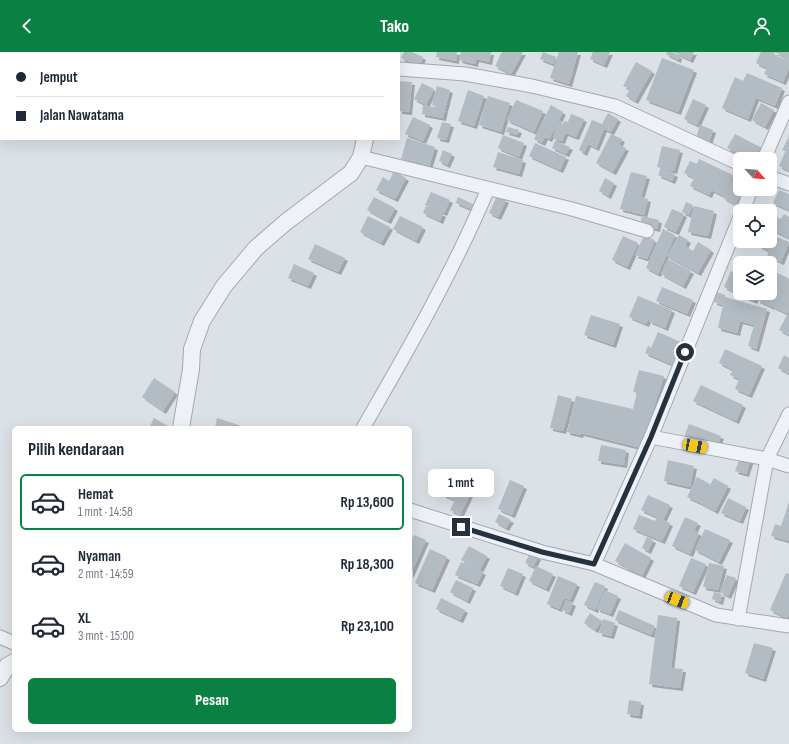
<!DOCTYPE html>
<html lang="id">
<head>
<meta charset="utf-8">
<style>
	:root { --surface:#fff; --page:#f2f2f3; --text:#1f2937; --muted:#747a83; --line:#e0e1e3; --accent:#0b8043 }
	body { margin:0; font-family:"Sofia Sans Condensed",sans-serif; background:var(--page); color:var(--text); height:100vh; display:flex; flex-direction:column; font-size:15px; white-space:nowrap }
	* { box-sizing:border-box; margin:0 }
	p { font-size:13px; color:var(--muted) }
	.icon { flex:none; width:22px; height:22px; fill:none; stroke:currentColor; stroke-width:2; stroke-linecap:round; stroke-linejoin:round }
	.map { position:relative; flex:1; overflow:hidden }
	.drawer { position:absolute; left:12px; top:374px; width:400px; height:306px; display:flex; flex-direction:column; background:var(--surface); border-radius:6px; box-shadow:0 4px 16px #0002 }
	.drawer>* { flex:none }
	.hud { position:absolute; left:0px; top:0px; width:400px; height:88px; box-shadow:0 4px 16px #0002; display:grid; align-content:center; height:88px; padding:0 16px; background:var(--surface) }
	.needle { width:26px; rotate:116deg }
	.tools { position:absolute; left:733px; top:100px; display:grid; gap:8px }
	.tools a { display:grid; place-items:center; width:44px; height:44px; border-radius:6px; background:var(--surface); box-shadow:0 4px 16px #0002; font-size:20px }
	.end { position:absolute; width:18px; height:18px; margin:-9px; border:5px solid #25313d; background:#fff; box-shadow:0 0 0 2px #fff }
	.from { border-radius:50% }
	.bubble { position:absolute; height:28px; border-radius:6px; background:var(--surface); box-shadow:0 4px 16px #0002; font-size:13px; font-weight:700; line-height:28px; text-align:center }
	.car { position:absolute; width:12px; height:24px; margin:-12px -6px; border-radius:5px; box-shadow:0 0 3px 1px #0007; background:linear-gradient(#f5c518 24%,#345 0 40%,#f5c518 0 76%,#345 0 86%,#f5c518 0) }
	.hud b { display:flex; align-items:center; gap:14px; height:38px; font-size:15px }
	.hud b+b { border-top:1px solid var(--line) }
	.hud i { width:10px; height:10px; background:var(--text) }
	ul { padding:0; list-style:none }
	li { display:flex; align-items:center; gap:12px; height:56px; margin:0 8px 6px; padding:0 8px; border:2px solid transparent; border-radius:6px }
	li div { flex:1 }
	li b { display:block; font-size:15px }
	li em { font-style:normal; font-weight:700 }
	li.active { border-color:var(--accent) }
	li>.icon { width:36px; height:36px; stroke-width:1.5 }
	h2 { padding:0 16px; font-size:18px; line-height:48px }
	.primary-button { display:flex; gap:8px; margin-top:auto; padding:8px 16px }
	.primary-button a { flex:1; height:46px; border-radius:6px; background:var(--accent); color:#fff; font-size:16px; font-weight:700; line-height:46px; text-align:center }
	header { display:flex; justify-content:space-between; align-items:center; height:52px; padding:0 16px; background:var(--accent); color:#fff; font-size:18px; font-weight:700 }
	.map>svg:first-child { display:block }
	.building { fill:#b3bbc3; filter:url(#shadow) }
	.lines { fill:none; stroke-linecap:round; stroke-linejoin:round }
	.minor-casing { stroke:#a1a9b0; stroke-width:15 }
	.tertiary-casing { stroke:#a1a9b0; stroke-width:18 }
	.minor { stroke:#eef1f5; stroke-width:13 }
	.tertiary { stroke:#eef1f5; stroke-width:16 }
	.route { stroke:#25313d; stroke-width:5 }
</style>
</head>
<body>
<header><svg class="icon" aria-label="back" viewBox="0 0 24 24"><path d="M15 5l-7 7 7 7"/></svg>Tako<svg class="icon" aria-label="person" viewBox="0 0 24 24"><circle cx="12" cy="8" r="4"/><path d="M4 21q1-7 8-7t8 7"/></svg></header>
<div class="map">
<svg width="789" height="692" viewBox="0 0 789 692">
	<defs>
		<filter id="shadow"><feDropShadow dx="3" dy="3" stdDeviation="0" flood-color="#0004"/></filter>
	</defs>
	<rect width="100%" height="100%" fill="#dbe1e6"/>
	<path class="building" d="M404,0H412L423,5L419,14L401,6Z
		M437,0H457L456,9L436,5Z
		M461,0H491L489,10L476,7L475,12L459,8Z
		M502,0H523L511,22L495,14Z
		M543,0L556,5L553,12L540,7Z
		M559,0H578L569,32L550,26Z
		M593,0H610L604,13L590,7Z
		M667,0H672L679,4L678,8L666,2Z
		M673,0H694L690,8Z
		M761,0H789V8L775,0L774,3L789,9V16L783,30L764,22L767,16L756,11Z
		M662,6L694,18L678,60L646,48Z
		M636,10L652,19L635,49L626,44L630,37L623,34Z
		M747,21L782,36L775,54L756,46L748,67L722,56L735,25L743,29Z
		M399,29L412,30L409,60L399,59Z
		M422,31L434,37L426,53L414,47Z
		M437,34L450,38L445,57L432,53Z
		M468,38L484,44L474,74L458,69Z
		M488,44L510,51L501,80L479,73Z
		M693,47L706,53L697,73L684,67Z
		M516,48L543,59L534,80L507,68Z
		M761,51L774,58L765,75L752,68Z
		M423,53L445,57L443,66L422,62Z
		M551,53L563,60L549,87L545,85L542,91L534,87Z
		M608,61L618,67L611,80L604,77L596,96L588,92L584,101L579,98L592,68L602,72Z
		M571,62L584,67L576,85L565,81L562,89L553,87L558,69L562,70L560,79L564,69L568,70Z
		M413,65L430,73L423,89L405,82Z
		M442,70L451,72L446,88L437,86Z
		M700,73L713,78L709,90L696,86Z
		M508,75L519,78L517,83L506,80Z
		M611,82L622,87L619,93L626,96L613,120L596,111Z
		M735,82L764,97L759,107H748L727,96Z
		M503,83L524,91L519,105L498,96Z
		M789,84V101L782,98Z
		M407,86L435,95L429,115L401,107Z
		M555,89L570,95L566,102L552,96Z
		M535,91L566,105L560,118L529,104Z
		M662,94L680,98L674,119L662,116L675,122L672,129L658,123L661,116L657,115Z
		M443,98L452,102L447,113L439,109Z
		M498,100L523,108L519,122L493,115Z
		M785,100L789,102V119L779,114Z
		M699,107L733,123L724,144L711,138L709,143L690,134L694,126L684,121L690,109L697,112Z
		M394,119L406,126L395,147L376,138L383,125L389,129Z
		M631,120L647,124L641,145L648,147L644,163L620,157Z
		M605,126L614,131L608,144L599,139Z
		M734,126L740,129V137H744L736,153L723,146Z
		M779,138L789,142V158L773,151Z
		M431,140L450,148L444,161L425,153Z
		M497,144L506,148L498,165L489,161Z
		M374,145L395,156L388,169L367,158Z
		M458,145L477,154L475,159L456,151Z
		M686,150L693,153L689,163L682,160Z
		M426,154L443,162L440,169L423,161Z
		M694,154L714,159L708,184L688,180Z
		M672,157L684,162L676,180L664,175Z
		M784,162L789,165V186L770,177V172L774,164L781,167Z
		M368,164L390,175L381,191L360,180Z
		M400,164L423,175L416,189L393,177Z
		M642,164L659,168L657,177L640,173Z
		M663,177L675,183L658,222L646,216Z
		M770,182L789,190L781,210L767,204L769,199L759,194L761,189H770Z
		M679,183L688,188L685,194L693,199L698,190L711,198L698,221L667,204Z
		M623,184L638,191L627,215L612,208Z
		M644,184L655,188L647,207L635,203Z
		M315,192L345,206L338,220L308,207Z
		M668,207L691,219L683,234L661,222Z
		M294,212L314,221L308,234L288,226Z
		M770,218L786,225L772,255L757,248L760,241H770Z
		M731,219L740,223V241H758L754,249L724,235Z
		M786,225L789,227L788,262L773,255Z
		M662,235L693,248L687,262L656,249Z
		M717,240L725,243V245L767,257L756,297L748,294L754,273L740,269L737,281L718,276L724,248L722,253L714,250Z
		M638,244L672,258L665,276L649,269L655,253L646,272L629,265Z
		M591,263L620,272L613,293L584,283Z
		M787,263L789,264V283L779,278Z
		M658,280L683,291L673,313L645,301L648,294L651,296Z
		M725,297L762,314L749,343L735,337L739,327L730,323L733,318L719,311Z
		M784,303L789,306V322L778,316Z
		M639,318L664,324L641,396L581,381L580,383L567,380L576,344L633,357L637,341L633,340Z
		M154,326L175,340L163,359L142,345Z
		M701,333L743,353L736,369L693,349Z
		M558,343L572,347L563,379L550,376Z
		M154,366L170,375V376H149Z
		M217,366L248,376H215Z
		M689,372L721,384L716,397L684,385Z
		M601,393L626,398L624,413L598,409Z
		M741,403L751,407L746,422L735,419Z
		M668,408L694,414L690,435L664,429Z
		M697,425L710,432L700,451L687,445Z
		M714,426L728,434L715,459L700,451Z
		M510,428L524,434L512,463L498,457Z
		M448,430L471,440L460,463L450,458L455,448L443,443Z
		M648,443L670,453L663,468L670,471L662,489L633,477L639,463L655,469L657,465L641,458Z
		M728,446L746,455L740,469L721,461Z
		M789,450V489L771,484L775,472L781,474Z
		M499,462L511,468L506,476L495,470Z
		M685,465L698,471L694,479L699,481L690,502L672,494Z
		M705,477L730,488L719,510L695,498Z
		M414,483L426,488L410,524V491Z
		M647,485L653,488L648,499L642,496Z
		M625,491L651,506L642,524L615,509Z
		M469,494L487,504L480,518L461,508Z
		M430,497L447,505L432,538L415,531Z
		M530,501L538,505L533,515L525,511Z
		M691,506L706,512L693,540L679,534Z
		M461,510L483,520L477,532L455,523Z
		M709,511L724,514L718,538L703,535Z
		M536,514L553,522L546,537L529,529Z
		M508,516L523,522L515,541L500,534Z
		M786,521L789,522V561L787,566L770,558Z
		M727,523L736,526L728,544L720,540Z
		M558,524L577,532L570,548L564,546L559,557L547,552Z
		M456,528L473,536L467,549L450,540Z
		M595,530L605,534L595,558L584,553Z
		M605,538L618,544L610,562L597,557Z
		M714,540L722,542L720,550L712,547Z
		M441,546L465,558L460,568L436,557Z
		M566,548L573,551L569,561L562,558Z
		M619,558L655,574L651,583L615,568Z
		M590,561L602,569L595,578L584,571Z
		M658,563L677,566L671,616L683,617L680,636L649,632Z
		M603,567L615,571L611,584L599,581Z
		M754,591L773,596L763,627L745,621Z
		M629,648L641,650L639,664L627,662Z"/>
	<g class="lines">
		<g class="minor-casing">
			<path id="minor" d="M399,17L465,22L532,34L615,54L740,112
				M361,105L572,157L647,179
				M764,107L789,50
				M770,125L789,132
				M743,159L751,137
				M363,376C408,298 453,220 488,137
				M651,385L767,407L789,414
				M410,458L542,500L594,512L716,563L789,574
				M594,512L651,385L740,165
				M738,567L767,407L789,362
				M0,585L14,591"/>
		</g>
		<g class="tertiary-casing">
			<path id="tertiary" d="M367,0V1
				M181,376L191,317L192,297L202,269L224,234L256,196L286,170L351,121L361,105L365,87
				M0,626L7,614L14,610"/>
		</g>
		<use href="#minor" class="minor"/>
		<use href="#tertiary" class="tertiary"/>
	</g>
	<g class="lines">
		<path class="route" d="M461,475L542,500L594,512L651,385L685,300"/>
	</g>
</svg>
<div class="tools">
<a><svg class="needle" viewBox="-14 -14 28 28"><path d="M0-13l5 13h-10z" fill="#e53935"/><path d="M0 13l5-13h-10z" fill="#747a83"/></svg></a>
<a><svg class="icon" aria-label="locate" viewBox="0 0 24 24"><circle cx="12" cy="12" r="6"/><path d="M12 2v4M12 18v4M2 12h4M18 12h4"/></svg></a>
<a><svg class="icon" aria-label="layers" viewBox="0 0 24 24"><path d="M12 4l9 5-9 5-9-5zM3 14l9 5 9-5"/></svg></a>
</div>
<i class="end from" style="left:685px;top:300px"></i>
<i class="end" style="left:461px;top:475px"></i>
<div class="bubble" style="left:428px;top:417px;width:66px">1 mnt</div>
<i class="car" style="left:695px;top:394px;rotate:101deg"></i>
<i class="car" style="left:677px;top:548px;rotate:111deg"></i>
<div class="hud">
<b><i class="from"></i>Jemput</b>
<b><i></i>Jalan Nawatama</b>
</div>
<section class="drawer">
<h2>Pilih kendaraan</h2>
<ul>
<li class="active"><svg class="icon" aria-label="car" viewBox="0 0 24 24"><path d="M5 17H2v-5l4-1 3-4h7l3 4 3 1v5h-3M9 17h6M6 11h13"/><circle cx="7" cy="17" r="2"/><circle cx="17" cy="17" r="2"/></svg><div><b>Hemat</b><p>1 mnt · 14:58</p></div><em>Rp 13,600</em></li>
<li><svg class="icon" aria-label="car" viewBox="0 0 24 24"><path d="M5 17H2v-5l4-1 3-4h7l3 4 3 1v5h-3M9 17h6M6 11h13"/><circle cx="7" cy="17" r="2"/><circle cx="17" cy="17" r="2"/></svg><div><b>Nyaman</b><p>2 mnt · 14:59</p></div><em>Rp 18,300</em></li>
<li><svg class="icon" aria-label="car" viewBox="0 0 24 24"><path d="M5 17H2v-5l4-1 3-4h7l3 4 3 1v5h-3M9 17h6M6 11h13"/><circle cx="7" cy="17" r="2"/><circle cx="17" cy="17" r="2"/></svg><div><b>XL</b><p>3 mnt · 15:00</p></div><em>Rp 23,100</em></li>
</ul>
<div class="primary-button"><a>Pesan</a></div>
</section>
</div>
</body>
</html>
